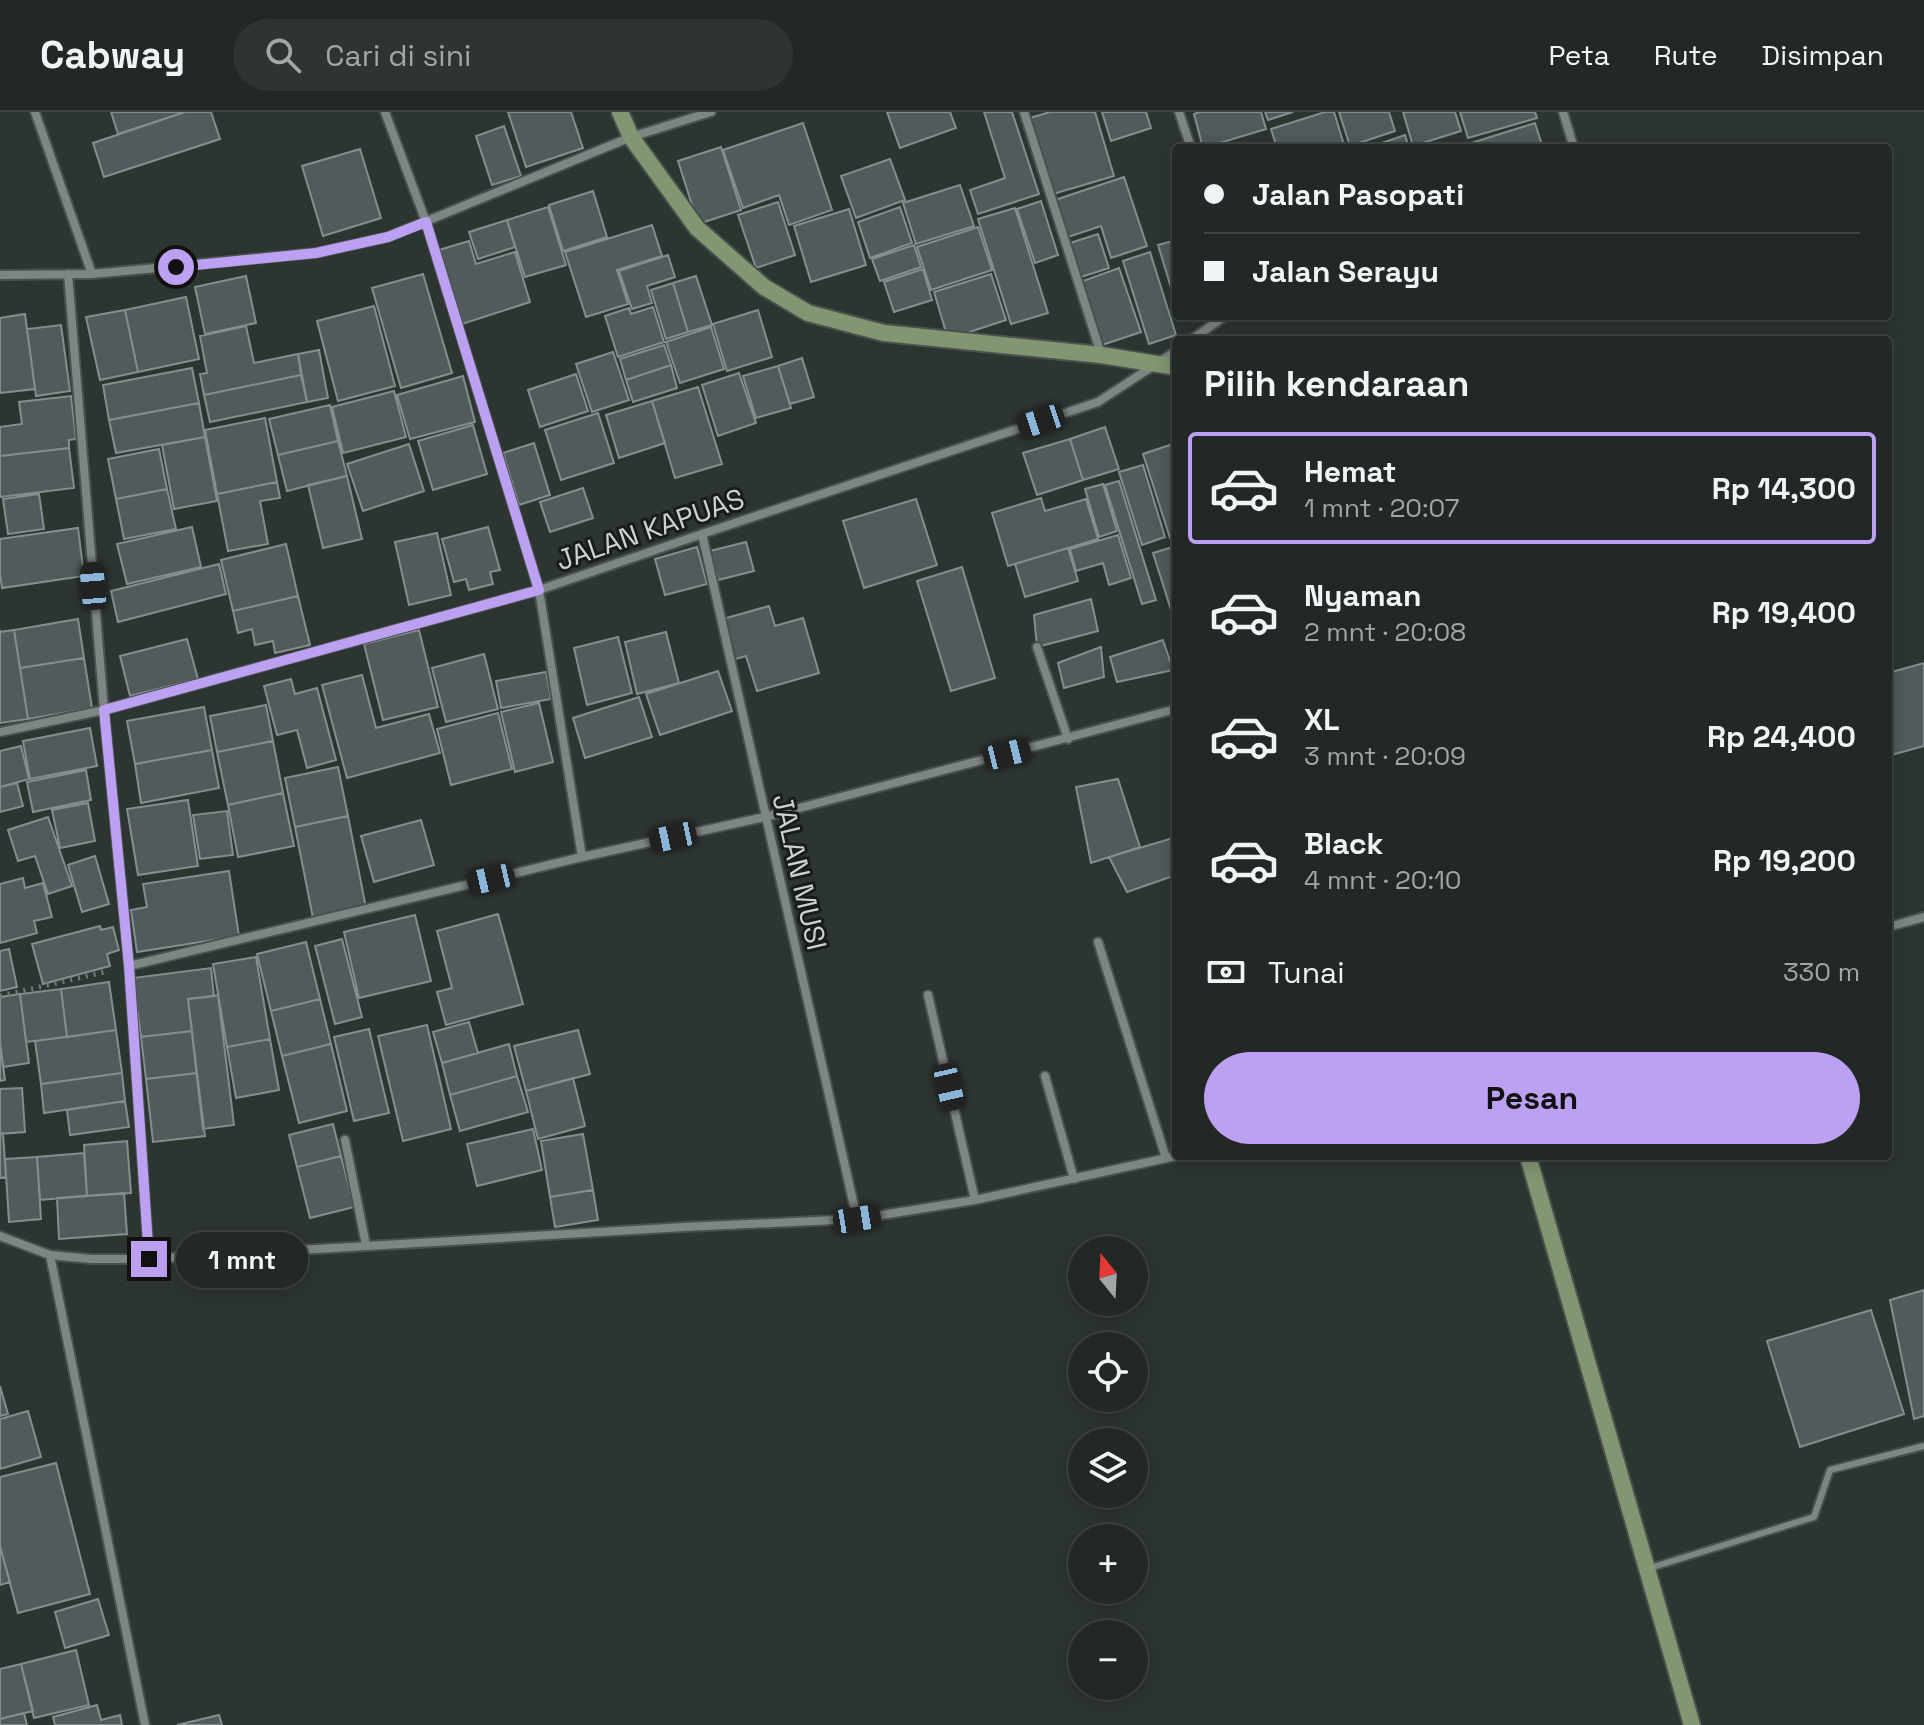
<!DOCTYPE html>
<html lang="id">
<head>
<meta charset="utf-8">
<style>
	:root { --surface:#222825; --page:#2e3432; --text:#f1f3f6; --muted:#a2a6a7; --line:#3f4442; --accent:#bca0f2 }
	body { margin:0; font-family:"Space Grotesk",sans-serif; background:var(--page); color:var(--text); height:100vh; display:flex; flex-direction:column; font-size:30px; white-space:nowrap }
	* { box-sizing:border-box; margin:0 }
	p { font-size:26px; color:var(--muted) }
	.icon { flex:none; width:44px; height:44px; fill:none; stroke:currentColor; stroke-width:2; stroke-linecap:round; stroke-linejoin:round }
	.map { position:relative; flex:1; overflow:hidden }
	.drawer { position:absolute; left:1172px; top:224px; width:720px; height:824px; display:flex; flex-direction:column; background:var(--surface); border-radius:8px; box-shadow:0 4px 20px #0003,0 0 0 2px var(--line) }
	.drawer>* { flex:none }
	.hud { position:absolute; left:1172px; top:32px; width:720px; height:176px; border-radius:8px; box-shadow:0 4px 20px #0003,0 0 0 2px var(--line); display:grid; align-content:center; height:176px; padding:0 32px; background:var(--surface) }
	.needle { width:52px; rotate:342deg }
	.fabs { position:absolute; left:1068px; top:1124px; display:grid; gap:16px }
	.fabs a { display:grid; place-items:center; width:80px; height:80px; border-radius:50%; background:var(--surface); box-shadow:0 4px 20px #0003,0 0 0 2px var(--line); font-size:40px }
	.end { position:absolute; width:36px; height:36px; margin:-18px; border:10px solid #bca0f2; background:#111; box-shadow:0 0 0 4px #111 }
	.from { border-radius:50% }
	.bubble { position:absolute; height:56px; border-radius:28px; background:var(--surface); box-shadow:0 4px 20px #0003,0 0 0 2px var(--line); font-size:26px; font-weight:700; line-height:56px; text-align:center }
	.car { position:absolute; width:24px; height:48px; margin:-24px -12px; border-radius:10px; box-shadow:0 0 6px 2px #0007; background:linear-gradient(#222 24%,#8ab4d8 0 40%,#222 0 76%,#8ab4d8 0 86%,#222 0) }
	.hud b { display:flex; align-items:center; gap:28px; height:76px; font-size:30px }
	.hud b+b { border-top:2px solid var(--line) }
	.hud i { width:20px; height:20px; background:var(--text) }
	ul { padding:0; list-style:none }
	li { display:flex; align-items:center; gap:24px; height:112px; margin:0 16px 12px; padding:0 16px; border:4px solid transparent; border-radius:8px }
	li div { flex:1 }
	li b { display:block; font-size:30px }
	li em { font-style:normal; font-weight:700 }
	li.selected { border-color:var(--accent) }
	li>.icon { width:72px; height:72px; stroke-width:1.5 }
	h2 { padding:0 32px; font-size:36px; line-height:96px }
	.pay { display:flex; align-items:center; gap:20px; height:88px; padding:0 32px; font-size:30px }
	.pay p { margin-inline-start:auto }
	.action { display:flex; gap:16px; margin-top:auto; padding:16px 32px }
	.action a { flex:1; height:92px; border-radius:48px; background:var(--accent); color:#111; font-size:32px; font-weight:700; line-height:92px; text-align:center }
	header { display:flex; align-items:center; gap:48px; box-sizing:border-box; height:112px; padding:0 40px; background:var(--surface); border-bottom:2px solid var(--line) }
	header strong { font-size:38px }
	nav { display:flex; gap:44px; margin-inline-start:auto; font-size:28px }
	.search { width:560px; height:72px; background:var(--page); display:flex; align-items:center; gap:20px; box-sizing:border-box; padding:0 28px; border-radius:44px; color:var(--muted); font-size:30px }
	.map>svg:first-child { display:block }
	.building { fill:#515b5c; stroke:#838f8f; stroke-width:2 }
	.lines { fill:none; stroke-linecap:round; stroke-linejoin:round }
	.service-casing { stroke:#49504d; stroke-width:10 }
	.minor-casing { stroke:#49504d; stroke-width:12 }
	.secondary-casing { stroke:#49504d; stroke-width:20 }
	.path { stroke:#737a77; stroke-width:5; stroke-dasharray:2 6; stroke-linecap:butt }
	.service { stroke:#7d8682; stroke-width:6 }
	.minor { stroke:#7d8682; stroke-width:8 }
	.secondary { stroke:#819671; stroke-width:16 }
	.route { stroke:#bca0f2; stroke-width:10 }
	.labels { text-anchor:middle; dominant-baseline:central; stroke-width:6; stroke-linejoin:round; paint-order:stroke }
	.street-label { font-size:28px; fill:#ced3d1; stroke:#181c1a }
</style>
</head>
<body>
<header>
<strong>Cabway</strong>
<div class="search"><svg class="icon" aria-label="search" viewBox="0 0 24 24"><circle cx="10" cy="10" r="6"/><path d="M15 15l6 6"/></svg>Cari di sini</div>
<nav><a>Peta</a><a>Rute</a><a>Disimpan</a></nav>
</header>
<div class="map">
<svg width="1924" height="1613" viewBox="0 0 1924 1613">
	<rect width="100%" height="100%" fill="#2d3531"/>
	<path class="building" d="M111,0H185L118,22Z
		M185,0H211L220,27L104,65L93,31Z
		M508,0H571L583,36L526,55Z
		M887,0H950L956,16L900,36Z
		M984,0H1012L1039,82L978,102L970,78L1005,66Z
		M1050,0H1095L1114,64L1053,82L1030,6Z
		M1102,0H1146L1151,16L1111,29Z
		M1199,0H1261L1266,17L1203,36L1194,2Z
		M1265,0H1293L1268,8Z
		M1325,0H1334L1345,36H1277L1271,17Z
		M1339,0H1389L1395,19L1350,34Z
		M1403,0H1455L1461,19L1413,34Z
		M1460,0H1535L1537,6L1468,26Z
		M803,11L832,98L789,113L779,83L743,96L723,38Z
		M1535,11L1543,36H1466L1465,33Z
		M504,14L521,64L492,73L476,24Z
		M1405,23L1409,36H1367Z
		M721,35L741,98L698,112L678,49Z
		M360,37L381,106L323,124L302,54Z
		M890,47L905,88L856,106L841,64Z
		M1124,65L1147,134L1111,146L1101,114L1065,126L1052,89Z
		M960,73L974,114L916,132L903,91Z
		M593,79L607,125L563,139L549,93Z
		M1041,89L1058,143L1035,151L1017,97Z
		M778,90L795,143L756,156L738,103Z
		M548,95L566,153L525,165L507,108Z
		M900,95L912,131L870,146L858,110Z
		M1015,96L1048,201L1011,212L978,107Z
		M849,97L866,153L811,170L794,114Z
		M507,108L515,135L478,147L469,120Z
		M652,113L662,144L617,158L628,192L586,205L565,140Z
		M978,115L992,158L931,178L917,135Z
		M1098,122L1109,156L1078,166L1067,132Z
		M1176,128V177L1172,179L1158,133Z
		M469,129L476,152L515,140L530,190L462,212L439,138Z
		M914,133L921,155L880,169L872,147Z
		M1150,140L1176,223L1149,232L1123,149Z
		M668,143L675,165L647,174L652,191L632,197L619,159Z
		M1119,156L1141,220L1102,233L1080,170Z
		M923,157L932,188L894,200L884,170Z
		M423,162L452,261L401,276L372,176Z
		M991,162L1006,208L948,227L934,180Z
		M246,164L256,211L205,222L195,175Z
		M696,164L712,213L688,220L673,171Z
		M673,171L688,220L666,227L651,178Z
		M186,185L199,247L138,260L125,198Z
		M374,194L395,274L338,289L317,209Z
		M653,195L664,230L618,245L605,204L629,196L631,202Z
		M125,198L138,260L100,268L86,205Z
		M758,198L772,245L727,259L713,212Z
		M25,202L35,277L0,281V206Z
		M61,213L70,279L36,284L27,217Z
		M246,214L254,251L298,242L301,263L204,283L200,262L207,261L200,224Z
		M711,215L724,257L680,271L666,230Z
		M664,233L671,253L626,268L620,247Z
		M319,238L328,286L307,290L298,242Z
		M613,240L629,288L592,300L576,252Z
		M802,246L814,285L790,292L778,254Z
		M671,253L677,276L633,290L626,268Z
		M778,254L791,296L756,306L743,264Z
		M192,256L199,291L109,308L103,273Z
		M739,261L756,311L718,324L702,273Z
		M576,262L588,299L540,315L528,278Z
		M301,263L307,290L210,310L204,283Z
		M463,264L475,310L410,327L397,283Z
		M698,275L722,352L675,366L652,289Z
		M394,279L406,325L343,341L332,295Z
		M71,284L76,327L69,328V336L0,344V315L22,312L19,290Z
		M652,289L665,331L619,346L606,303Z
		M199,291L205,325L116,341L109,308Z
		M330,293L338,329L278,343L269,307Z
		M598,301L614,351L561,368L545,318Z
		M265,306L277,370L217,382L205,318Z
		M473,313L487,362L433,378L418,329Z
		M1105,315L1119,357L1083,368L1070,327Z
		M205,325L217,389L174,397L162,333Z
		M1070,327L1083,368L1037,383L1023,341Z
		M338,329L347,364L287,379L278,343Z
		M534,331L550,383L519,393L503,341Z
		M1176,331V424L1170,426L1143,342Z
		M409,332L424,379L363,399L347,352Z
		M69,336L74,376L0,385V344Z
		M159,337L167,377L116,387L108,347Z
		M1143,353L1165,425L1142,433L1119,360Z
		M347,364L362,427L323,436L308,373Z
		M1119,369L1156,488L1142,492L1105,373Z
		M277,370L280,386L260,389L268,432L228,439L217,382Z
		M1103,372L1117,419L1099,425L1085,377Z
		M583,376L593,406L550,420L540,390Z
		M167,377L176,417L124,427L116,387Z
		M39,382L44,417L8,422L3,387Z
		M1041,386L1045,399L1086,387L1098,427L1008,454L992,401Z
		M916,387L937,453L864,476L843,409Z
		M192,415L201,455L127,472L117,432Z
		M488,415L500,458L490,460L493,472L469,478L466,467L454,470L442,427Z
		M78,416L84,464L2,476L0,462V427Z
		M437,421L451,483L409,493L395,430Z
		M1118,423L1131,466L1109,473L1103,451L1076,459L1070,437Z
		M746,430L754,459L718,468L710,439Z
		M286,432L298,484L233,499L221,448Z
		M1176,434V497L1171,498L1153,441Z
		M697,435L707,472L665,483L655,447Z
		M1068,436L1078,469L1025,485L1015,452Z
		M219,452L226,482L118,510L111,479Z
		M962,455L995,566L951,579L917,469Z
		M298,484L310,533L275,541L273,529L255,533L252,517L238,521L233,499Z
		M1091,487L1098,519L1037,535L1034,503Z
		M769,494L775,514L803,506L819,561L757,579L746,544L735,547L723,507Z
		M78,507L84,546L20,556L14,518Z
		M0,518V520L14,518L28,607L0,611Z
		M419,518L438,595L383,608L364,532Z
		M666,520L679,571L637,582L625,530Z
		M618,525L632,581L587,593L574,536Z
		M187,527L198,567L130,584L120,544Z
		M1163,528L1173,558L1117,570L1110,545Z
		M1101,535L1104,565L1064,576L1058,551Z
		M484,542L498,597L446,610L432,556Z
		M84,546L92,596L28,607L20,556Z
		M1924,551V634L1888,644V561Z
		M718,559L732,599L660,623L646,582Z
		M546,560L551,587L501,596L496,569Z
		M362,563L376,616L429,602L440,641L347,666L322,573Z
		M291,567L295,582L317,576L336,648L307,656L297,618L277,623L264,574Z
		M639,585L652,625L585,646L573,606Z
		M539,591L553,650L515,660L501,600Z
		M266,593L273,629L217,640L210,604Z
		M204,595L212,638L135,652L127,609Z
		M498,601L512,657L451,673L437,617Z
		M90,616L97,654L30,667L23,629Z
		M273,629L283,681L228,693L217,640Z
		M21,634L29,667L0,675V639Z
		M212,638L219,676L141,691L135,652Z
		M338,655L348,704L295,715L285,666Z
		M86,658L91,688L33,700L27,670Z
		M1118,667L1140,735L1091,751L1076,675Z
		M17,671L23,694L0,700V675Z
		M283,681L294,734L238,745L228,693Z
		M188,688L198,754L138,763L127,697Z
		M88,691L95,729L60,736L52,698Z
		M227,699L233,743L200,747L193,703Z
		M348,704L366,796L313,806L295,715Z
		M48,705L72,774L48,782L35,744L18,749L8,718Z
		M421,708L434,753L374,770L361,724Z
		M1176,725V763L1127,780L1109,745Z
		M95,744L109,792L82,800L68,753Z
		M229,759L239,824L137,840L131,798L147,795L143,772Z
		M23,766L25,776L43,771L52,805L34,809L37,821L0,831V772Z
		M498,802L523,892L446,913L437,880L452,876L437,819Z
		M415,803L431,869L359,886L344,820Z
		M100,814L101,818L113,815L119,838L107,842L110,854L43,872L32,832Z
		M342,827L362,905L335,912L315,834Z
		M306,830L320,887L271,899L257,842Z
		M9,837L17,875L0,879V839Z
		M256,845L270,927L227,935L213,852Z
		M211,856L214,884L188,887L192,919L141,925L133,866Z
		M109,870L116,918L67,925L61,877Z
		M61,877L67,925L26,930L20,882Z
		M20,882L29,951L3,955L0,930V885Z
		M218,883L234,1013L203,1017L188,887Z
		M320,887L331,932L282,944L271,899Z
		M469,910L478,941L442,951L433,920Z
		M427,913L451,1017L403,1029L378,924Z
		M369,917L389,1001L354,1009L334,925Z
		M116,918L122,961L41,972L35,929Z
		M578,918L590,962L526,979L514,934Z
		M192,919L197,961L146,967L141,925Z
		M270,927L279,978L236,986L227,935Z
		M0,930L5,968L0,969Z
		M331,932L347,999L299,1011L282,944Z
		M509,932L517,964L450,983L442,951Z
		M122,961L125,989L44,1001L41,972Z
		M197,961L205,1024L153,1030L146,967Z
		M517,964L528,1000L460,1019L450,983Z
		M573,966L585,1014L538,1027L526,979Z
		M22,976L25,1020L0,1022V977Z
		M125,989L129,1015L70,1023L67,998Z
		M333,1012L341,1044L297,1055L289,1023Z
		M533,1017L542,1058L477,1074L467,1032Z
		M3,1021L6,1065L0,1066V1022Z
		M583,1022L593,1078L550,1085L541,1029Z
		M127,1029L131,1081L87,1084L84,1033Z
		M84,1041L87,1084L40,1088L37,1045Z
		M341,1044L354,1095L310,1106L297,1055Z
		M37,1045L41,1107L9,1110L5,1047Z
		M593,1078L598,1108L555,1115L550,1085Z
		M124,1081L127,1122L59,1127L57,1086Z
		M1924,1178V1304L1914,1307L1890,1188Z
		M1871,1198L1904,1302L1800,1335L1767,1229Z
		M0,1274L8,1302L0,1304Z
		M28,1299L41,1345L0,1357V1307Z
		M56,1351L90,1482L18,1501L0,1434V1365Z
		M0,1434L10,1470L0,1473Z
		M98,1487L109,1523L65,1536L55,1500Z
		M76,1538L89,1593L34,1606L21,1552Z
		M21,1552L33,1599L0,1607V1557Z
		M97,1593L101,1608L120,1603L122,1613H55L53,1605Z
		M24,1601L27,1613H0V1607Z
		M219,1603L222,1613H177Z"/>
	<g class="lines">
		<g class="service-casing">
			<path id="service" d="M1650,1456L1814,1405L1830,1358L1924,1334"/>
		</g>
		<g class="minor-casing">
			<path id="minor" d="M35,0L92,162
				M385,0L426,110L539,478L582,745
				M1024,0L1101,242
				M1179,0L1191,36
				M1563,0L1574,36
				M68,162L104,598L129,854L149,1147
				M0,163L92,162L316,141L388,125L631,25L711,0
				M1191,228L1225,204
				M702,422L857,1107
				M1037,535L1068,627
				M0,620L104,598L539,478L702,422L1098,290L1176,239
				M1888,815L1924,805
				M1098,830L1166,1046
				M129,854L582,745L765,705L1176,597
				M928,883L975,1088
				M1045,964L1074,1067
				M345,1028L366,1133
				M0,1124L50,1143L91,1147H149L684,1115L857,1107L975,1088L1176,1044
				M50,1143L145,1613"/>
		</g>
		<g class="secondary-casing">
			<path id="secondary" d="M620,0L631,25L697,116L764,175L808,201L884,221L1101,243L1176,255
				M1528,1044L1692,1613"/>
		</g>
		<path class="path" d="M0,884L109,859"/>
		<use href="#service" class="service"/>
		<use href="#minor" class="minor"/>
		<use href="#secondary" class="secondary"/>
	</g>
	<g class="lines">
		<path class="route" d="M149,1147L129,854L104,598L539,478L426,110L388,125L316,141L176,155"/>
	</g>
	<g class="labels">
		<g class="street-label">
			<text transform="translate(650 417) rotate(-19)">JALAN KAPUAS</text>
			<text transform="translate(800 760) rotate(77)">JALAN MUSI</text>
		</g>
	</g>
</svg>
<div class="fabs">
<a><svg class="needle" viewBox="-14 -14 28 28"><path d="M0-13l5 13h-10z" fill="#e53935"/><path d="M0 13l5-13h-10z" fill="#a2a6a7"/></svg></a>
<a><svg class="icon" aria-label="locate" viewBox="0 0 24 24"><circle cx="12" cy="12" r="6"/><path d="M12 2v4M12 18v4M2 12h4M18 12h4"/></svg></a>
<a><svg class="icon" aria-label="layers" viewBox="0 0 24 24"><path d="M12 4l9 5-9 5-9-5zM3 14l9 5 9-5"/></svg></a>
<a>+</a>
<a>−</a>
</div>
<i class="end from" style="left:176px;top:155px"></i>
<i class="end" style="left:149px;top:1147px"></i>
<div class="bubble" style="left:176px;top:1120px;width:132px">1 mnt</div>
<i class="car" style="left:1041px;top:309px;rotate:252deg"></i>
<i class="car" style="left:93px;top:474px;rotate:355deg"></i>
<i class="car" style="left:1007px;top:642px;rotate:76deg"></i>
<i class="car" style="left:673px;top:725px;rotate:258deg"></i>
<i class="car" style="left:491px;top:767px;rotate:257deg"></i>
<i class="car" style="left:949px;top:975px;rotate:167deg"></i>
<i class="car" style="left:857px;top:1107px;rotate:81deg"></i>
<div class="hud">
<b><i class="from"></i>Jalan Pasopati</b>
<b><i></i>Jalan Serayu</b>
</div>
<section class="drawer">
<h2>Pilih kendaraan</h2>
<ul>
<li class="selected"><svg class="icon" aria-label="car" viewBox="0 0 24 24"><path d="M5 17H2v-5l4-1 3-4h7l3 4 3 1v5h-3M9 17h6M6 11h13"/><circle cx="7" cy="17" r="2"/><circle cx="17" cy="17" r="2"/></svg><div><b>Hemat</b><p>1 mnt · 20:07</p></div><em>Rp 14,300</em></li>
<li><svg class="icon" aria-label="car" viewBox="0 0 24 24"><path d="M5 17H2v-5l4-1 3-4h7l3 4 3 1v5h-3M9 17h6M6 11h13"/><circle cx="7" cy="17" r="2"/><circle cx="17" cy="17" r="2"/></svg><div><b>Nyaman</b><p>2 mnt · 20:08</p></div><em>Rp 19,400</em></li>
<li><svg class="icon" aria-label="car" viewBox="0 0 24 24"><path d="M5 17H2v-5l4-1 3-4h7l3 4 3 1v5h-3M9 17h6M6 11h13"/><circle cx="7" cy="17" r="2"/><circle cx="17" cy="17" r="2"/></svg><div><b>XL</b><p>3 mnt · 20:09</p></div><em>Rp 24,400</em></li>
<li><svg class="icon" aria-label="car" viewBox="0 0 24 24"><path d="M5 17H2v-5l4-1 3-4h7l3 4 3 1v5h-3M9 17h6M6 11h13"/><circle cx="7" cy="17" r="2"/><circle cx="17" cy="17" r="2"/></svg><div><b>Black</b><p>4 mnt · 20:10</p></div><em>Rp 19,200</em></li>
</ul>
<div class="pay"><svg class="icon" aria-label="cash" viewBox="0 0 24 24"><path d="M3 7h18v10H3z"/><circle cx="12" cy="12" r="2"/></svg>Tunai<p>330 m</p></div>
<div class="action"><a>Pesan</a></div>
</section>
</div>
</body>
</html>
